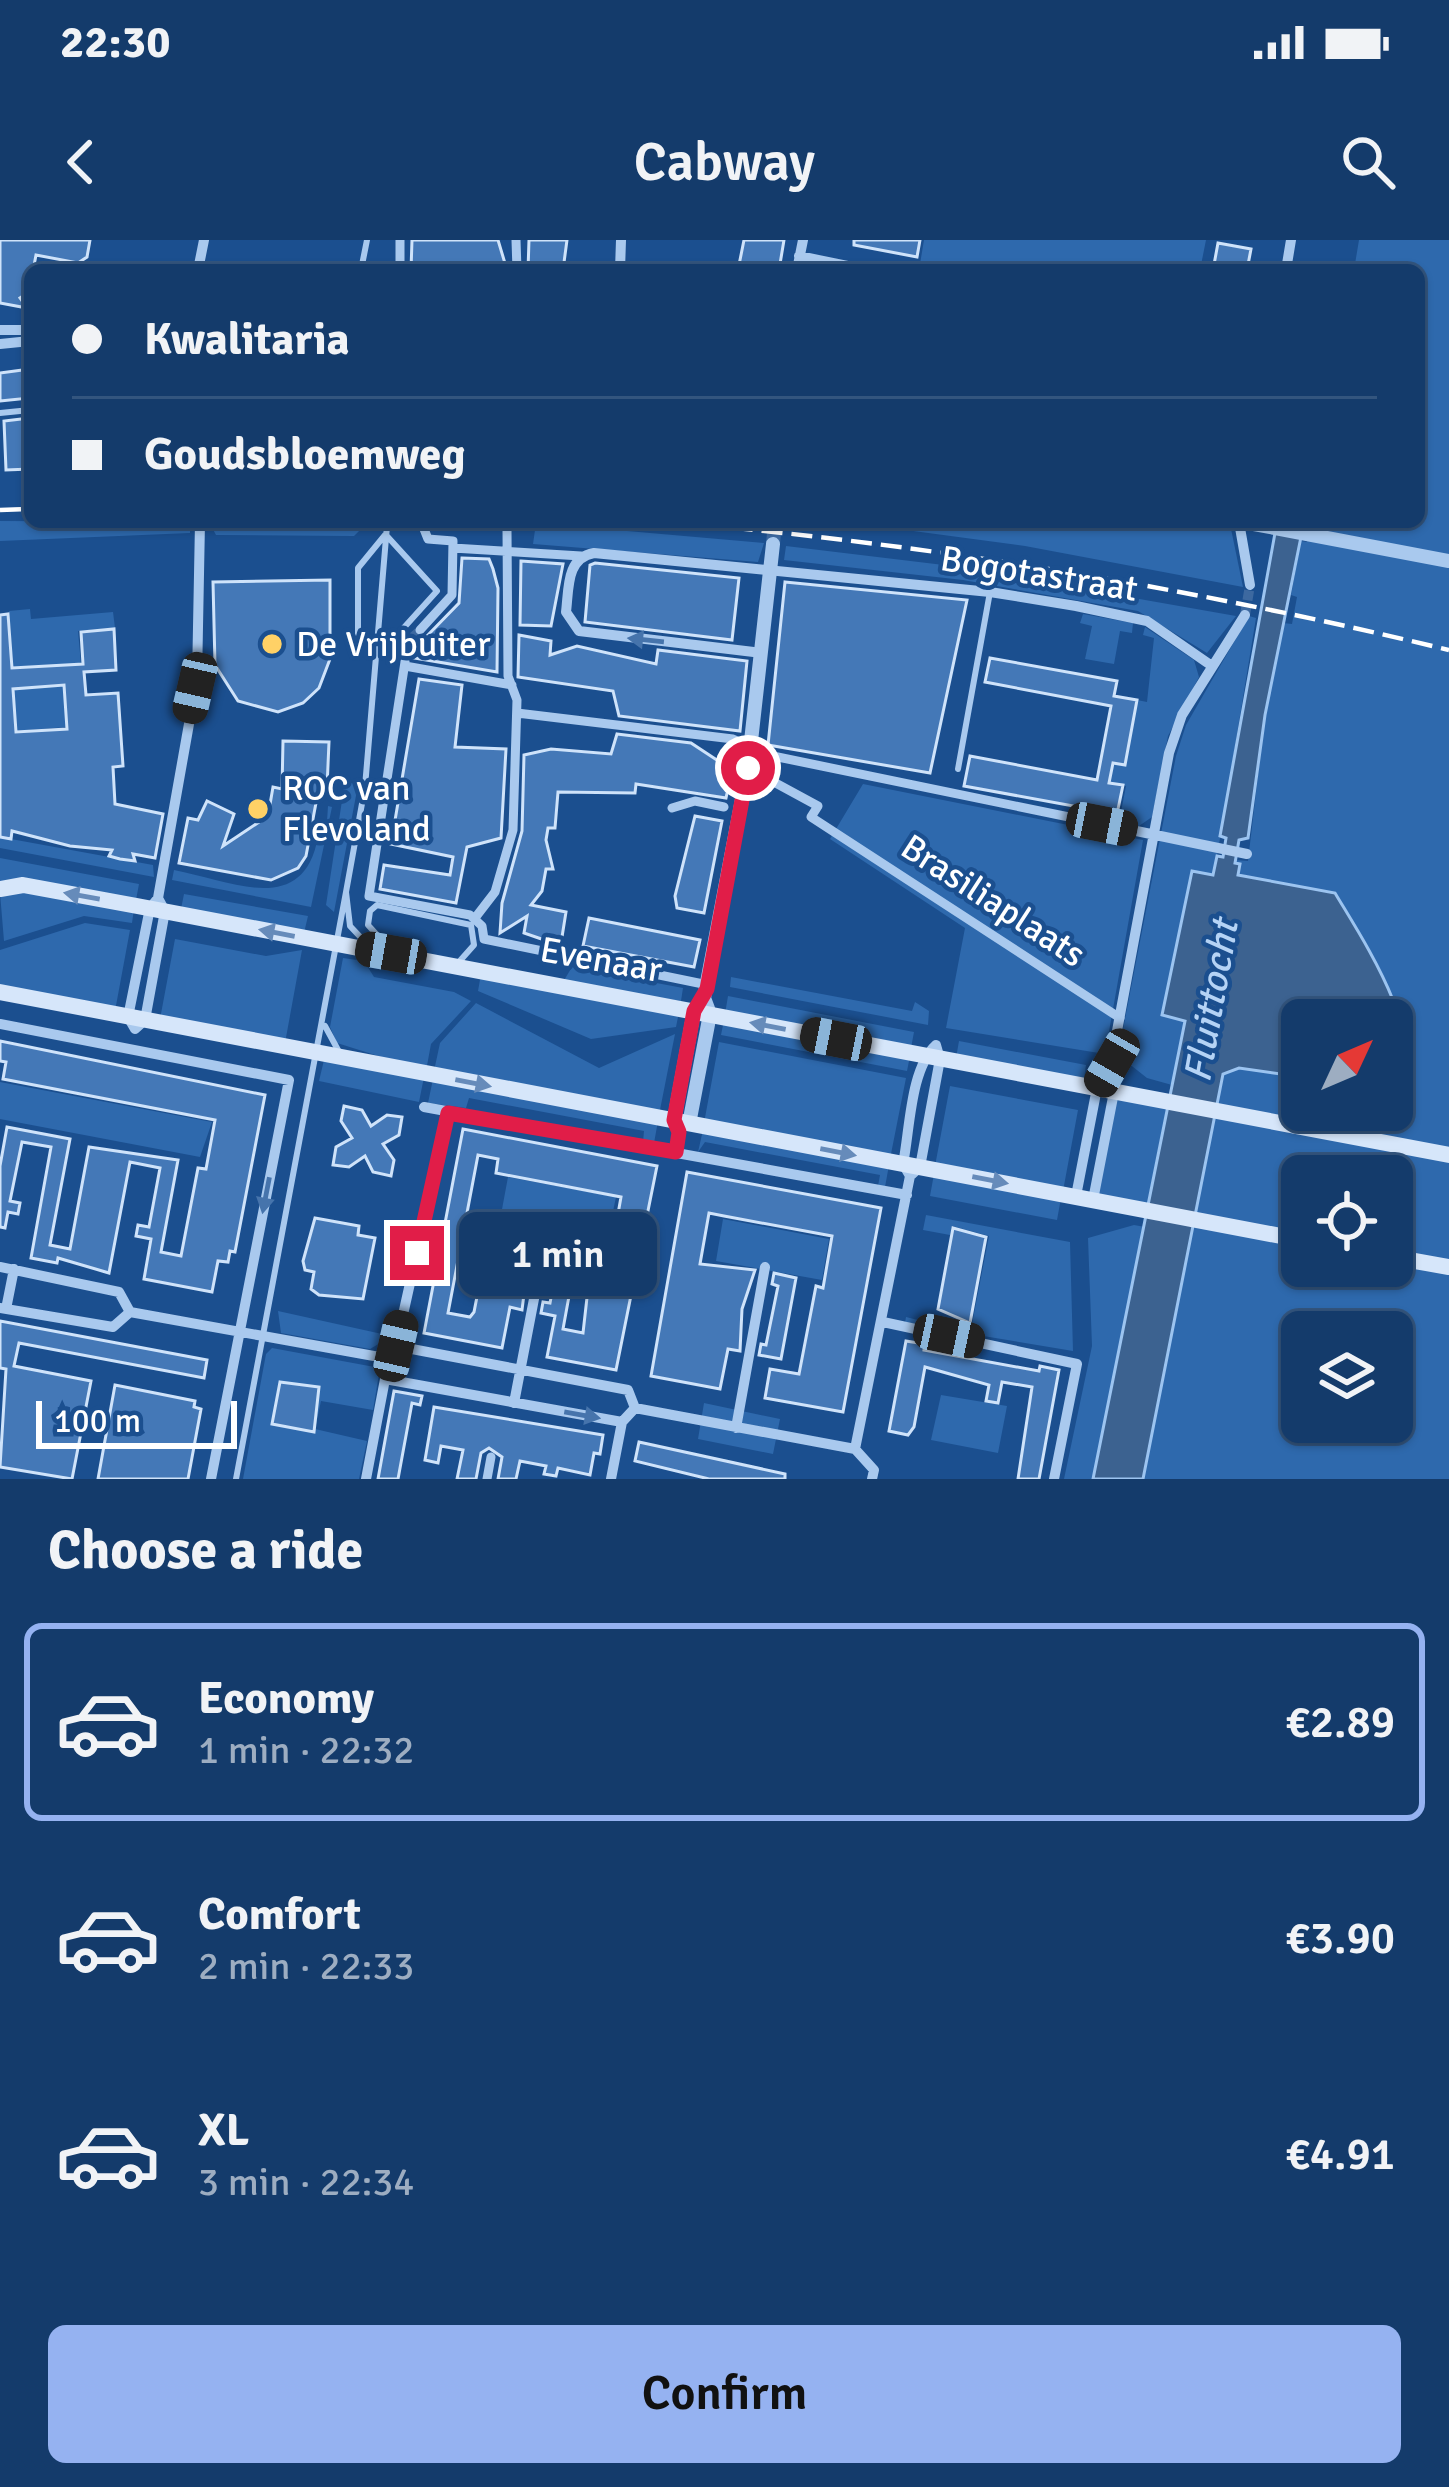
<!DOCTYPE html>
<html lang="en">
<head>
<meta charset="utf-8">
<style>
	:root { --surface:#143b6b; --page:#214673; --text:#f1f3f6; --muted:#9dadc1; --line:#33557e; --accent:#95b2f1 }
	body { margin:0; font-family:Signika,sans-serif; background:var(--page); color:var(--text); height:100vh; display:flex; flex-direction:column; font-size:45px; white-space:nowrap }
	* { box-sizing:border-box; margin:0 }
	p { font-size:39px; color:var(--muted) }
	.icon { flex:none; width:66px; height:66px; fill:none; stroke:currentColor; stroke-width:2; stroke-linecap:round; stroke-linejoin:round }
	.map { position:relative; height:1239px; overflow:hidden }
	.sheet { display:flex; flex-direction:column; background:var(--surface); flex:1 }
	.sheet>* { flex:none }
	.top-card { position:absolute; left:24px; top:24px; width:1401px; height:264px; border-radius:18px; box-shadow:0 3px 9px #0004,0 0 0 3px var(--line); display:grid; align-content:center; height:264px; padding:0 48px; background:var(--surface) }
	.needle { width:78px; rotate:46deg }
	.tools { position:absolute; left:1281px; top:759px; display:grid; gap:24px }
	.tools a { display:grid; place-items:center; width:132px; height:132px; border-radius:18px; background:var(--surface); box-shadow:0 3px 9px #0004,0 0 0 3px var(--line); font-size:60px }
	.scale { position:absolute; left:36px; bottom:30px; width:201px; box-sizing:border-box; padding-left:12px; border:6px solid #fff; border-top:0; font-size:33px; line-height:42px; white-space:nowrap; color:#fff; -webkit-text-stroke:9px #1b4f8f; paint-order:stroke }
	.end { position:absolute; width:54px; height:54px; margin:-27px; border:15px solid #e11d48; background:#fff; box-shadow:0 0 0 6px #fff }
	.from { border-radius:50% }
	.bubble { position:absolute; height:84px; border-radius:18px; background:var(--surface); box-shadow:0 3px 9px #0004,0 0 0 3px var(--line); font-size:39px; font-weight:600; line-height:84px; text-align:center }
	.car { position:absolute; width:36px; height:72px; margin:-36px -18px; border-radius:15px; box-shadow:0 0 9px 3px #0007; background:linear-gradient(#222 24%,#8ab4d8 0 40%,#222 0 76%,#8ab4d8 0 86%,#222 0) }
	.top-card b { display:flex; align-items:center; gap:42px; height:114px; font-size:45px }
	.top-card b+b { border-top:3px solid var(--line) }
	.top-card i { width:30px; height:30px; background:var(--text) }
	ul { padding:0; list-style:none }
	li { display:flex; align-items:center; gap:36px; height:198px; margin:0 24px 18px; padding:0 24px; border:6px solid transparent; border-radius:18px }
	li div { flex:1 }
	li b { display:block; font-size:45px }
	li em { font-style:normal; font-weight:600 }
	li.current { border-color:var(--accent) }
	li>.icon { width:108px; height:108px; stroke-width:1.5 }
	h2 { padding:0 48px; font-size:54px; line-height:144px }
	.primary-button { display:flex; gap:24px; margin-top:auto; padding:24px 48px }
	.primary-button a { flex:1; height:138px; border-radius:18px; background:var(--accent); color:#111; font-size:48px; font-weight:600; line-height:138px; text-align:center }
	.status { display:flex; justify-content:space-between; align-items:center; height:84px; padding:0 60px; background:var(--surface); direction:ltr }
	.status svg { height:33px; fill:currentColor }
	header { display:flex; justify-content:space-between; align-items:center; height:156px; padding:0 48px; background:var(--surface); font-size:54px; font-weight:600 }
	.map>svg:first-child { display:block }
	.green { fill:#2e69ad; fill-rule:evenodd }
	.water { fill:#3c6290; stroke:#9cc4f0; stroke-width:3 }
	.building { fill:#4478b7; stroke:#cfe3fa; stroke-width:3; fill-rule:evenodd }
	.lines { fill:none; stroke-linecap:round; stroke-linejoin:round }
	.pedestrian-tunnel { stroke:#3d69a0; stroke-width:9; stroke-dasharray:9 4.5; stroke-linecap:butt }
	.minor-tunnel { stroke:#3d69a0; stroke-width:10; stroke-dasharray:10 5; stroke-linecap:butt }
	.tertiary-tunnel { stroke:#3d69a0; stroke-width:14; stroke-dasharray:14 7; stroke-linecap:butt }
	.service { stroke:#a9c9ee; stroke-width:6 }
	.pedestrian { stroke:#a9c9ee; stroke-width:9 }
	.minor { stroke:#a9c9ee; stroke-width:10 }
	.tertiary { stroke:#a9c9ee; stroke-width:14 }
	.secondary { stroke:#d6e6fa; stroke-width:16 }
	.rail { stroke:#fff; stroke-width:4.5; stroke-dasharray:21 9; stroke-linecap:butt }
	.oneway { fill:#4674ac }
	.oneway2 { fill:#668bba }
	.route { stroke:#e11d48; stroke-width:15 }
	.poi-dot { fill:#ffd166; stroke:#1b4f8f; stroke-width:4.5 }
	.labels { text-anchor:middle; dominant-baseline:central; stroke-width:9; stroke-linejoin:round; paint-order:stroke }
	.street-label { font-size:36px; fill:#fff; stroke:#1b4f8f }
	.poi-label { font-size:36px; fill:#fff; stroke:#1b4f8f; text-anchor:start }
	.water-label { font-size:39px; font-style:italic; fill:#b5d3f5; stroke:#1b4f8f }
</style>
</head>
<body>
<div class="status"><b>22:30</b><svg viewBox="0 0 49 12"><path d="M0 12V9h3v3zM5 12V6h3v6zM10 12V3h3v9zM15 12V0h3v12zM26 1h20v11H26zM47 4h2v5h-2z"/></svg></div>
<header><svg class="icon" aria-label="back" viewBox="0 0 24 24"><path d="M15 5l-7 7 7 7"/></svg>Cabway<svg class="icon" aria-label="search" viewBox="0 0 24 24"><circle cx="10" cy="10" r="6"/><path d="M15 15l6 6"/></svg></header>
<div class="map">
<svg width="1449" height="1239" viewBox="0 0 1449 1239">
	<rect width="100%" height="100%" fill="#1b4f8f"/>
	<path class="green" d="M924,0H1206L1200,30H919Z
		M1359,0H1449V1239H1133L1244,636L1238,635L1235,620L1248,621L1265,475L1283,383L1292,384L1297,357L1291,355L1301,301L1307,302L1311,282H1419V30H1354ZM1302,780H1392V870H1302ZM1302,936H1392V1026H1302ZM1302,1092H1392V1182H1302Z
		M0,281L190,282V293L0,301Z
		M209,282H352L365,285L354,296L216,295Z
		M846,282L1230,284L1243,347L1025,306Z
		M536,283L764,303L758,322L533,304Z
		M786,306L952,326L1236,376L1207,413L1138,371L963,340L784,320Z
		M30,369L31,379L113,372L115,388L78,391L81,424L13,427L9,371Z
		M1083,374L1133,383L1132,393L1120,391L1114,424L1085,419L1092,386L1080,383Z
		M1249,376L1256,378L1214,635L1193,631L1162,774L1185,780L1172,845L1147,838L1118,815L1176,516L1186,485Z
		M1145,387L1194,420L1199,437L1168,496L1152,577L1139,586L1119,582L1126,546L1096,539L1100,521L1125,525L1137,460L1147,462L1154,398L1143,395Z
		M64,445L67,487L16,491L13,449Z
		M345,541L358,545L334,672L326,665Z
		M863,544L1143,600L1105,814L946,788L965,688L830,599Z
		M328,566L332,567L311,667L172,640L174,630C232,641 303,678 318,597H326Z
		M0,597L153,625L154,637L0,608Z
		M0,618L139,644L136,660L0,644Z
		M8,650L134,669L132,683L84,676L4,701L0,653Z
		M184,654L308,676L304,693L181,669Z
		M85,683L130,690L115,771L0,748V710Z
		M175,699L266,716L302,710L285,803L160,779Z
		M343,718L364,721L374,737L454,752L471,761L431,804L426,831L337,803L330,787Z
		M572,727L683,748L681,761L563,742Z
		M481,734L679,772L676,787L591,799L478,751Z
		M731,737L912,771L915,762L929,771L928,785L730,747Z
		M728,756L914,792L911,808L725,774Z
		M476,763L599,828L675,794L659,875L434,831L440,803Z
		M724,780L910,816L907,831L721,795Z
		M959,801L1086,825L1084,839L956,818Z
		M719,802L906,838L890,919L704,883Z
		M324,820L424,837L419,862L319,841Z
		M433,839L658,881L654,903L643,902L644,891L469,858L466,868L428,863Z
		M0,842L212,882L200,917L0,879Z
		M950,846L1078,870L1063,951L935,926Z
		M1117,855L1167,866L1147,965L1098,954Z
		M703,890L889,925L885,947L878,946L880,935L705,902L698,912Z
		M934,934L1061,958L1057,980L930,956Z
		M508,937L616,957L607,1000L500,980Z
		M926,975L1070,1002L1073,1111L905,1083L906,1077L953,1089L955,1082L972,1084L989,996L952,986L950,995L923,990Z
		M723,979L829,999L822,1040L716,1021Z
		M1134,985L1145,987L1093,1239H1064L1092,1106L1088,998Z
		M278,1071L382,1094L392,1096L370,1109L281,1093Z
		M272,1108L380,1128L373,1170L321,1161L315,1189L367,1201L359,1239H243L266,1114Z
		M941,1155L1007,1166L998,1213L931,1200Z
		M704,1163L780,1179L773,1214L698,1199Z"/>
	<path class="water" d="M1277,282H1304L1265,475L1248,598L1239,600L1235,623L1240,624L1238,635L1335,653C1361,697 1430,799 1398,849L1392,847V780H1302V837L1239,828L1223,834L1143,1239H1093L1185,781L1162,775L1192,631L1213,635L1217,616L1223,617L1226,598L1220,596Z"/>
	<path class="building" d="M0,0H90L87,17L78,23L36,15L29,52L20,58L27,68L0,63Z
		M412,0H498L507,30H411Z
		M529,0H567L563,30H528Z
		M744,0H784L779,30L739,25Z
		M854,0H920L917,17L854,5Z
		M1218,3L1251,9L1247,30H1213Z
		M30,129V158L0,161V133Z
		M30,178V229L6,230L4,181Z
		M462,318L489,319L493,329L498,348L497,432L391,414L413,395L426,397L459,363Z
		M521,321L563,324L551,386L520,385Z
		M595,323L739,338L732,400L585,382L590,325Z
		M330,340V419L319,448L303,463L278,472L238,461L215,425L213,342Z
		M785,342L967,360L930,533L768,505Z
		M8,374L12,428L83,424L81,392L114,389L116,430L84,432L86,455L118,453L123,526L113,527L115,564L163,574L155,618L133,614L135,621L120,619L109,616L112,610L70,606L12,591L11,599L0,597V375ZM64,445L67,489L16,492L13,449Z
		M519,395L551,401L550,415L577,406L656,424L658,410L747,421L740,491L619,476L613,451L518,437Z
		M990,418L1117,441L1114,456L1137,460L1125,525L1113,523L1109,543L1123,545L1117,574L964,546L970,516L1097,540L1111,466L985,442Z
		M419,439L462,445L455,507L506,509L501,598L467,607L456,663L380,649L384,625L450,635L453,617L391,604Z
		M617,494L691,503L732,530L726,558L636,544L635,553L558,552L555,588H548L546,600L553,629H546L542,651L531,665L566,672L562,697L555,696L553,703L524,693L527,676L500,693L502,663L522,591L524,515L551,509L611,514Z
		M283,501L329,502L327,548L319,547L306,616L298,628L271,640L179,623L188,578L198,580L207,561L234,574L223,606L268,576L273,547L282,549Z
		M695,576L722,581L704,673L677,668L675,656Z
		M589,678L700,700L694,727L583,706Z
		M0,801L265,855L235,1012L230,1011L228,1022L218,1021L212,1052L144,1039L151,999L136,996L138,985L149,987L160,928L130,922L109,1033L58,1018L57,1023L31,1018L51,907L22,902L10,961L20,963L18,974L8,972L5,988L0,987V926L7,887L70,899L50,1005L70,1009L89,907L178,920L161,1012L181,1016L198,928L206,929L215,880L3,839L6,822L0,821Z
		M344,866L362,870L371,886L387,875L402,877L399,895L383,904L394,920L391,936L373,932L365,916L349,927L333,925L336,907L352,898L341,881Z
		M463,889L657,926L616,1130L547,1117L555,1076L541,1073L543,1062L550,1063L561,1005L555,1003L557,992L580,996L563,1089L583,1093L590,1031L594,1033L599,1005L612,1008L621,957L496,933L498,919L478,915L448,1073L470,1077L474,1072L491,985L538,988L531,999L522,1070L510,1067L502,1108L424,1093Z
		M687,932L881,968L843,1172L765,1158L770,1129L799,1134L816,1046L823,1048L832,996L724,976L709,973L700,1024L755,1030L742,1069L740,1111L728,1109L720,1149L651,1136Z
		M315,978L359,986L358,995L375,998L363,1059L319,1055L311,1049L314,1032L305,1030L303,1021Z
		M953,988L986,997L970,1083L938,1069Z
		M774,1033L796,1038L781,1119L759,1115L761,1104L766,1105L778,1046L772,1044Z
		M0,1081L207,1120L204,1138L19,1103L14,1126L91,1141L72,1239L0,1227L6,1129L0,1128Z
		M906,1101L925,1104L924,1110L1039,1131L1040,1126L1059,1130L1039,1239H1018L1032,1147L1002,1142L998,1163L986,1161L989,1145L925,1127L914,1187L908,1195L889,1191Z
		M280,1142L319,1147L314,1192L272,1184Z
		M115,1145L195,1161L194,1167L201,1169L188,1239H98Z
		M394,1151L422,1156L420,1165L412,1163L398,1239H378Z
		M434,1167L603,1195L600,1214L594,1213L590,1235L558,1228L556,1236L544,1234L546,1226L520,1221L516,1239H498L502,1217L489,1208L481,1213L476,1239H457L463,1210L441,1206L438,1223L425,1220Z
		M639,1202L785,1234V1239H709L635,1221Z"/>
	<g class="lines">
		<path class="pedestrian-tunnel" d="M405,422V404L420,390"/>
		<path class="minor-tunnel" d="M1245,375L1250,345"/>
		<path class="tertiary-tunnel" d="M773,304L775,282"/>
		<path class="service" d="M361,30L367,0
			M0,173L30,170
			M381,413L437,351L386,295
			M378,416L358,394V328L385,295
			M958,529L990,352
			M365,702L350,686L346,652L365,547L387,286
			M388,707L368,685L370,671L377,665L471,685L474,705L458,723
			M325,786L338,810
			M236,1239L346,652"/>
		<path class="pedestrian" d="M516,0L517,30
			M400,30V0
			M453,308L581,316
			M420,390L452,355L453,301L428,299L424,289
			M405,422L369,656L470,675L482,686L484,699L708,745
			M405,426L512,445
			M517,473L733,499L768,515L1069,577
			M748,528L818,566L811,577L1120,778
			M672,568L695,561L724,567
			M475,678L495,652L513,590L517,460L508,436L507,290
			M487,1239L491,1217"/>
		<path class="minor" d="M799,16L867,30
			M198,30L204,0
			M620,30L621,0
			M797,30L803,0
			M1286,30L1291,0
			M0,90H30
			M0,104L30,101
			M1239,282L1250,345
			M762,413L579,391L566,372C569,348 566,318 594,313L990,352L1076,366L1147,381L1212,426
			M1069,577L1247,614
			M158,658L197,439L200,282
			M158,658L165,671L145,780L135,789L128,777L150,668Z
			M0,784L289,840L211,1239
			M936,805L940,819L920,927L910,936L903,924C910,890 910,829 936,805Z
			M424,867L907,955
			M1076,956L1097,848L1111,823
			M1093,960L1114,852L1111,823L1169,513L1182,475L1245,375
			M0,1027L119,1052L130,1072L385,1118
			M0,1068L113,1087L130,1072
			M6,1069L14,1029
			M883,1082L1077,1124L1054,1239
			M396,1106L628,1150L635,1168L622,1182
			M396,1106L448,873
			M385,1139L622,1182
			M514,1163L548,986
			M635,1168L855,1209
			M736,1188L765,1027
			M855,1209L910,936
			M855,1209L874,1230L872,1239
			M366,1239L390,1113
			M611,1239L622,1182"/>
		<path class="tertiary" d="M1243,282L1449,321
			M704,758L748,528L773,304
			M674,880L694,771L704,758L710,774L689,884"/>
		<path class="secondary" d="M0,649L23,645L137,666L1449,915
			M0,752L1302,1000
			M1392,1017L1449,1027"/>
		<path class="rail" d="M0,270L30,269
			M672,282C934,305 1193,348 1449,410"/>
	</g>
	<defs><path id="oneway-solid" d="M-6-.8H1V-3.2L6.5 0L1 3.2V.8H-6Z" transform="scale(3)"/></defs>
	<g class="oneway">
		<use href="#oneway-solid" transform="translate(646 400) rotate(-174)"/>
		<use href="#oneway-solid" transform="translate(266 955) rotate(101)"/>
		<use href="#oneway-solid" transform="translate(582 1175) rotate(10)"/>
	</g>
	<g class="oneway2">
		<use href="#oneway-solid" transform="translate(82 656) rotate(-170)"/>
		<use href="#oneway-solid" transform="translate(277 693) rotate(-169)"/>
		<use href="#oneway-solid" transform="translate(768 786) rotate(-169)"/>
		<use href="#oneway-solid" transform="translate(473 843) rotate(11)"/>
		<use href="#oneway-solid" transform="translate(838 912) rotate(11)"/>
		<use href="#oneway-solid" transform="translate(990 940) rotate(11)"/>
	</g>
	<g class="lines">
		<path class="route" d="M417,1013L448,873L676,912L679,892L674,880L694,771L707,749L748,528"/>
	</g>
	<g class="poi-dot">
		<circle cx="272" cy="404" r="12"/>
		<circle cx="258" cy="569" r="12"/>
	</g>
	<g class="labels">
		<g class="street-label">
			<text transform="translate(1039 334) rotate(9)">Bogotastraat</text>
			<text transform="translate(993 661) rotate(33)">Brasiliaplaats</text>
			<text transform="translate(601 720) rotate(10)">Evenaar</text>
		</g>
		<g class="poi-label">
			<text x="296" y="404">De Vrijbuiter</text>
			<text x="282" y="548">ROC van<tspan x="282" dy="41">Flevoland</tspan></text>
		</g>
		<g class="water-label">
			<text transform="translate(1211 761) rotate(-80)">Fluittocht</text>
		</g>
	</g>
</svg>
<div class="tools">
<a><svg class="needle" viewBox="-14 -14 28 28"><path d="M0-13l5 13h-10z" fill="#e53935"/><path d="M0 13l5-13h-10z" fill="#9dadc1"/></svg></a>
<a><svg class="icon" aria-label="locate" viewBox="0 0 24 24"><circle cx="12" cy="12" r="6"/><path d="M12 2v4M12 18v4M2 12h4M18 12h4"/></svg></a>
<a><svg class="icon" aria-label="layers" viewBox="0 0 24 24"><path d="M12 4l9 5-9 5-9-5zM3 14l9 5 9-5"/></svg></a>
</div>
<div class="scale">100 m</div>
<i class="end from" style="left:748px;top:528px"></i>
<i class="end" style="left:417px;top:1013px"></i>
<div class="bubble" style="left:459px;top:972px;width:198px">1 min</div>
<i class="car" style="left:195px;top:448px;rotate:193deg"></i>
<i class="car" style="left:1102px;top:584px;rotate:101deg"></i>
<i class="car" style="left:391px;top:713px;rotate:280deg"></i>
<i class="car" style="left:836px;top:799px;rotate:281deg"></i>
<i class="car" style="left:1112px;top:823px;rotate:210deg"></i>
<i class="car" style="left:949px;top:1096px;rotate:102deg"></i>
<i class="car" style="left:396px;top:1106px;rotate:13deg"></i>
<div class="top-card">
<b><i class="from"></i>Kwalitaria</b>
<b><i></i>Goudsbloemweg</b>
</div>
</div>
<section class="sheet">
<h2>Choose a ride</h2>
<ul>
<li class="current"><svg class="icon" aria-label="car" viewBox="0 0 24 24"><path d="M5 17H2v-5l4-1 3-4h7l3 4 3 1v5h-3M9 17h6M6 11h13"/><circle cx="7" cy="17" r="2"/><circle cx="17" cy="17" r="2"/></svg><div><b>Economy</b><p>1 min · 22:32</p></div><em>€2.89</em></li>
<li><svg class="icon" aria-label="car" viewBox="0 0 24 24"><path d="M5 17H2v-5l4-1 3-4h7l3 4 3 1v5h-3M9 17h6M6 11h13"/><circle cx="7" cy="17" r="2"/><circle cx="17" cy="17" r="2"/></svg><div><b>Comfort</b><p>2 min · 22:33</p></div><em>€3.90</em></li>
<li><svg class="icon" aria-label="car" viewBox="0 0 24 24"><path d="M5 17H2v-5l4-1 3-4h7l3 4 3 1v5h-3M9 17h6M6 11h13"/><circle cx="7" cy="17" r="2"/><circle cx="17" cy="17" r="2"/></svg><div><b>XL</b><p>3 min · 22:34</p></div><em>€4.91</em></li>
</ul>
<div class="primary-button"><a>Confirm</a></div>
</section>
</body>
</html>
